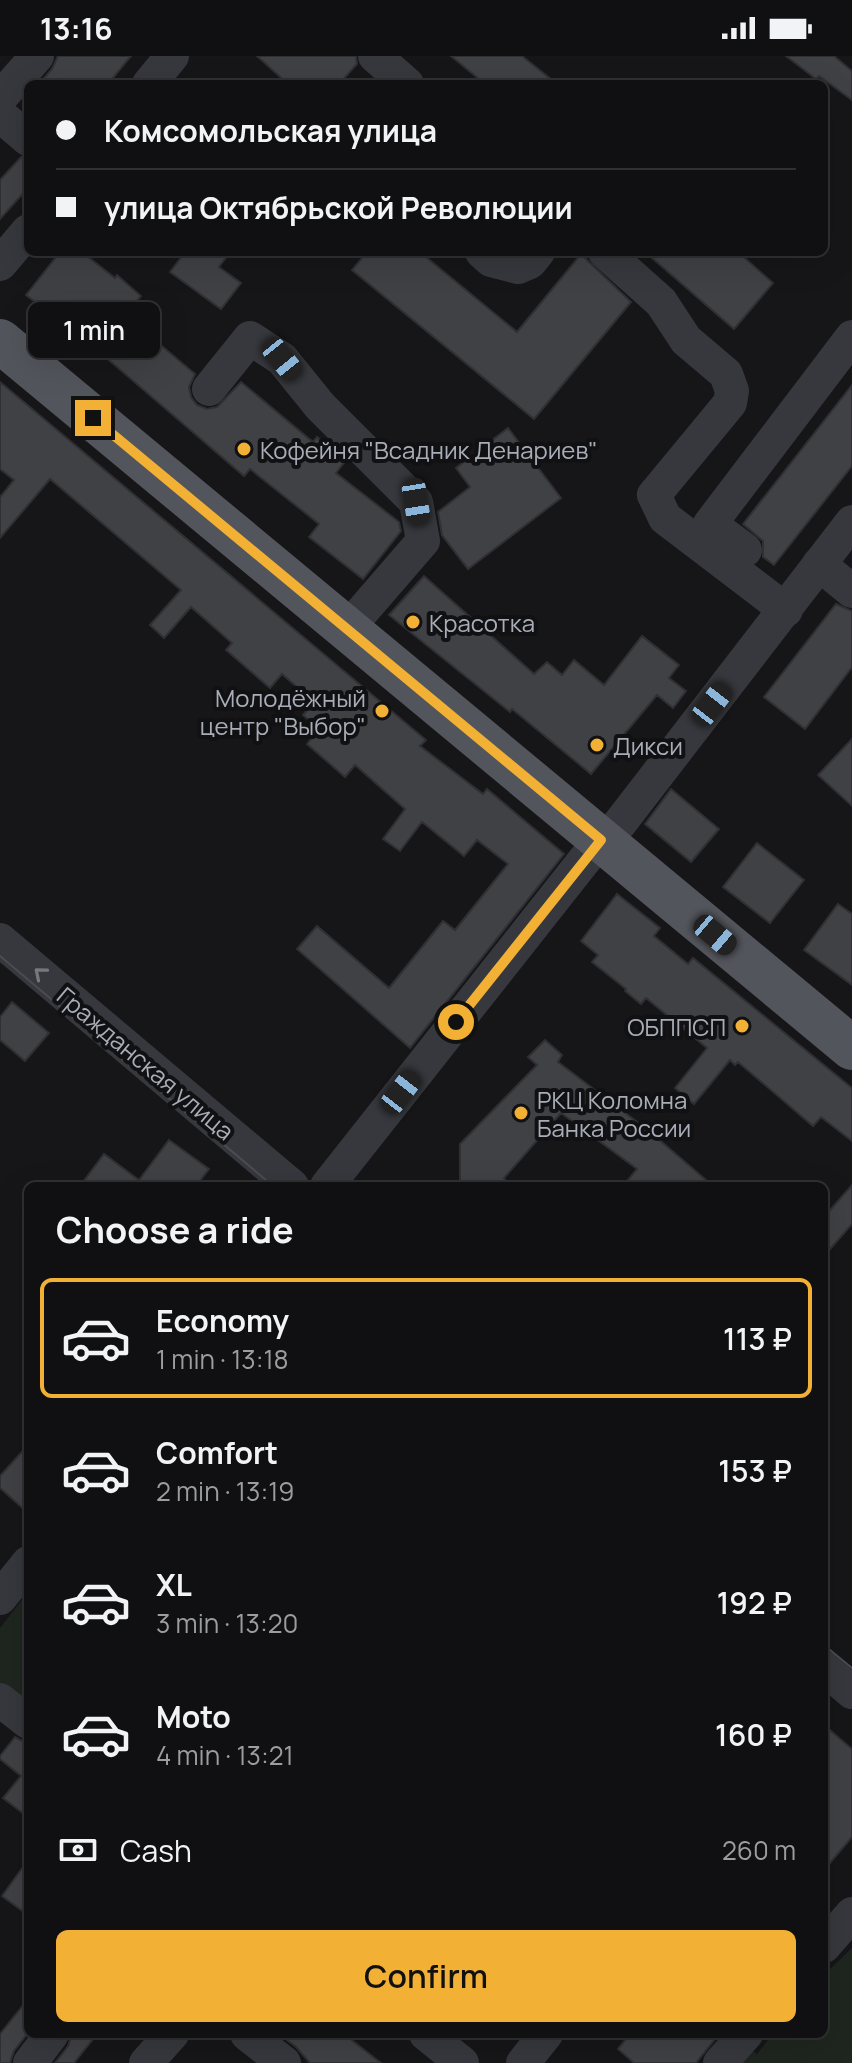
<!DOCTYPE html>
<html lang="en">
<head>
<meta charset="utf-8">
<style>
	:root { --surface:#101012; --page:#19191b; --text:#f1f3f6; --muted:#9c9d9f; --line:#303032; --accent:#f2b134 }
	body { margin:0; font-family:Manrope,sans-serif; background:var(--page); color:var(--text); height:100vh; display:flex; flex-direction:column; font-size:30px; white-space:nowrap }
	* { box-sizing:border-box; margin:0 }
	p { font-size:26px; color:var(--muted) }
	.icon { flex:none; width:44px; height:44px; fill:none; stroke:currentColor; stroke-width:2; stroke-linecap:round; stroke-linejoin:round }
	.map { position:relative; flex:1; overflow:hidden }
	.panel { position:absolute; left:24px; top:1126px; width:804px; height:856px; display:flex; flex-direction:column; background:var(--surface); border-radius:12px; box-shadow:0 8px 32px #0002,0 0 0 2px var(--line) }
	.panel>* { flex:none }
	.guide { position:absolute; left:24px; top:24px; width:804px; height:176px; border-radius:12px; box-shadow:0 8px 32px #0002,0 0 0 2px var(--line); display:grid; align-content:center; height:176px; padding:0 32px; background:var(--surface) }
	.end { position:absolute; width:36px; height:36px; margin:-18px; border:10px solid #f2b134; background:#111; box-shadow:0 0 0 4px #111 }
	.from { border-radius:50% }
	.bubble { position:absolute; height:56px; border-radius:12px; background:var(--surface); box-shadow:0 8px 32px #0002,0 0 0 2px var(--line); font-size:26px; font-weight:600; line-height:56px; text-align:center }
	.car { position:absolute; width:24px; height:48px; margin:-24px -12px; border-radius:10px; box-shadow:0 0 6px 2px #0007; background:linear-gradient(#222 24%,#8ab4d8 0 40%,#222 0 76%,#8ab4d8 0 86%,#222 0) }
	.guide b { display:flex; align-items:center; gap:28px; height:76px; font-size:30px }
	.guide b+b { border-top:2px solid var(--line) }
	.guide i { width:20px; height:20px; background:var(--text) }
	ul { padding:0; list-style:none }
	li { display:flex; align-items:center; gap:24px; height:120px; margin:0 16px 12px; padding:0 16px; border:4px solid transparent; border-radius:12px }
	li div { flex:1 }
	li b { display:block; font-size:30px }
	li em { font-style:normal; font-weight:600 }
	li.selected { border-color:var(--accent) }
	li>.icon { width:72px; height:72px; stroke-width:1.5 }
	h2 { padding:0 32px; font-size:36px; line-height:96px }
	.pay { display:flex; align-items:center; gap:20px; height:88px; padding:0 32px; font-size:30px }
	.pay p { margin-inline-start:auto }
	.button { display:flex; gap:16px; margin-top:auto; padding:16px 32px }
	.button a { flex:1; height:92px; border-radius:12px; background:var(--accent); color:#111; font-size:32px; font-weight:600; line-height:92px; text-align:center }
	.status { display:flex; justify-content:space-between; align-items:center; height:56px; padding:0 40px; background:var(--surface); direction:ltr }
	.status svg { height:22px; fill:currentColor }
	.map>svg:first-child { display:block }
	.green { fill:#1e261f }
	.building { fill:#404145; stroke:#303034; stroke-width:2 }
	.lines { fill:none; stroke-linecap:round; stroke-linejoin:round }
	.minor { stroke:#37383d; stroke-width:34 }
	.major { stroke:#53555c; stroke-width:44 }
	.tram { stroke:#4a4c52; stroke-width:2 }
	.oneway { stroke:#757881 }
	.route { stroke:#f2b134; stroke-width:10 }
	.poi-dot { fill:#f2b134; stroke:#111113; stroke-width:3 }
	.labels { text-anchor:middle; dominant-baseline:central; stroke-width:8; stroke-linejoin:round; paint-order:stroke }
	.poi-label { font-size:24px; fill:#a8adb8; stroke:#111113; text-anchor:start }
	.street-label { font-size:24px; fill:#a8adb8; stroke:#111113 }
</style>
</head>
<body>
<div class="status"><b>13:16</b><svg viewBox="0 0 49 12"><path d="M0 12V9h3v3zM5 12V6h3v6zM10 12V3h3v9zM15 12V0h3v12zM26 1h20v11H26zM47 4h2v5h-2z"/></svg></div>
<div class="map">
<svg width="852" height="2007" viewBox="0 0 852 2007">
	<rect width="100%" height="100%" fill="#161618"/>
	<path class="green" d="M28,1536V1649L0,1632V1572Z
		M852,1892V2007H739L750,1993L757,1998L773,1978H824V1919Z"/>
	<path class="building" d="M58,0H131L108,28H39L52,13Z
		M257,0H356L357,8L339,28H288Z
		M451,0H522L557,28H485Z
		M786,0H834L852,15V44L819,20L816,23Z
		M21,101L28,102V132L0,163V124Z
		M60,196H82L115,222L117,219L141,240L125,259L195,318L189,331L191,341L197,349L207,353L217,351L241,326L313,386L317,381L346,404L336,417L399,466L401,475L363,523L309,481L319,468L250,413L244,420L96,293L26,239Z
		M185,196H230L219,211L241,227L221,253L170,216Z
		M367,196H420L517,276L581,198L631,246L534,363L352,214Z
		M645,196H738L773,227L734,273Z
		M0,326L426,684L420,690L483,738L487,733L564,798L410,992L297,893L317,870L389,932L443,865L455,874L508,808L477,784L464,800L422,766L400,795L383,783L405,753L355,709L345,721L307,688L319,673L303,659L314,646L282,618L270,632L226,594L232,587L191,551L164,582L150,569L181,534L50,423L0,482V441L14,424L0,413Z
		M852,329V410L774,509L763,501V485L743,468Z
		M508,372L561,442L468,513L442,479L438,456L470,431L456,412Z
		M424,520L534,618L547,606L562,619L574,604L604,629L642,580L679,609L669,622L686,635L673,652L657,639L591,718L512,653L510,656L389,559Z
		M836,548L852,555V611L805,673L764,641Z
		M852,683V750L818,719Z
		M671,733L719,773L691,806L645,768Z
		M757,787L804,824L770,867L723,831Z
		M617,838L660,872L654,880L688,908L693,902L852,1032V1085L821,1061L813,1070L738,1006L735,1009L730,1004L694,1048L675,1032L707,992L646,942L641,948L625,935L626,933L592,906L598,899L581,885Z
		M838,848L852,858V929L804,894Z
		M12,946L49,977L25,1005L0,984V961Z
		M545,984L562,999L558,1006L649,1075L713,1130H623L637,1113L561,1057L504,1122L510,1130H460V1088L537,1009L528,1001Z
		M169,1084L209,1113L196,1130H80L104,1098L139,1124Z
		M852,1129V1168L824,1200V1161Z
		M28,1389V1457L0,1432V1420Z
		M824,1669L852,1693V1781L824,1814Z
		M15,1681L28,1688V1761L3,1742L21,1720L0,1703V1700Z
		M28,1804V1859L2,1840Z
		M28,1943V1977L14,1995L10,2007H0V1978Z
		M72,1978H97L74,2007H55L68,1990Z
		M279,1978H344L381,2007H310L296,1991Z
		M630,1978H719L696,2007H634L618,1993Z"/>
	<g class="lines">
		<path class="minor" d="M375,0L407,28
			M149,28L172,0
			M0,42L37,0
			M0,59L28,83
			M482,196L491,204L518,211L530,206L538,196
			M605,196L661,246L686,284L726,318L732,335L730,347L654,439L665,462L786,554
			M0,208L28,175
			M209,333L250,282L282,303L320,350L416,446L423,485L347,573
			M745,494L710,468L852,281
			M819,508L852,535
			M0,884L292,1130
			M327,1130L586,802L620,767L852,466
			M0,1542L28,1507
			M824,1612L852,1636
			M0,1644L28,1666
			M824,1890L852,1858
			M247,1978L284,2007
			M426,1978L462,2007
			M30,2007L52,1978
			M146,2007L172,1978
			M523,2007L546,1978
			M720,2007L746,1978"/>
		<path class="major" d="M0,285L852,992"/>
		<path class="tram" d="M0,900L273,1130
			M824,1589L852,1612"/>
	</g>
	<defs><path id="oneway-chevron" d="M-2-3.5L2.5 0L-2 3.5" fill="none" stroke-width="1.6" stroke-linecap="round" stroke-linejoin="round" transform="scale(2)"/></defs>
	<use class="oneway" href="#oneway-chevron" transform="translate(40 917) rotate(-140)"/>
	<g class="lines">
		<path class="route" d="M93,362L601,784L456,966"/>
	</g>
	<g class="poi-dot">
		<circle cx="244" cy="393" r="8"/>
		<circle cx="413" cy="566" r="8"/>
		<circle cx="382" cy="655" r="8"/>
		<circle cx="597" cy="689" r="8"/>
		<circle cx="742" cy="970" r="8"/>
		<circle cx="521" cy="1057" r="8"/>
	</g>
	<g class="labels">
		<g class="poi-label">
			<text x="260" y="393">Кофейня "Всадник Денариев"</text>
			<text x="429" y="566">Красотка</text>
			<text x="366" y="641" text-anchor="end">Молодёжный<tspan x="366" dy="28">центр "Выбор"</tspan></text>
			<text x="613" y="689">Дикси</text>
			<text x="726" y="970" text-anchor="end">ОБППСП</text>
			<text x="537" y="1043">РКЦ Коломна<tspan x="537" dy="28">Банка России</tspan></text>
		</g>
		<g class="street-label">
			<text transform="translate(146 1007) rotate(40)">Гражданская улица</text>
		</g>
	</g>
</svg>
<i class="end from" style="left:456px;top:966px"></i>
<i class="end" style="left:93px;top:362px"></i>
<div class="bubble" style="left:28px;top:246px;width:132px">1 min</div>
<i class="car" style="left:282px;top:303px;rotate:141deg"></i>
<i class="car" style="left:416px;top:446px;rotate:171deg"></i>
<i class="car" style="left:712px;top:648px;rotate:38deg"></i>
<i class="car" style="left:715px;top:879px;rotate:130deg"></i>
<i class="car" style="left:401px;top:1036px;rotate:38deg"></i>
<div class="guide">
<b><i class="from"></i>Комсомольская улица</b>
<b><i></i>улица Октябрьской Революции</b>
</div>
<section class="panel">
<h2>Choose a ride</h2>
<ul>
<li class="selected"><svg class="icon" aria-label="car" viewBox="0 0 24 24"><path d="M5 17H2v-5l4-1 3-4h7l3 4 3 1v5h-3M9 17h6M6 11h13"/><circle cx="7" cy="17" r="2"/><circle cx="17" cy="17" r="2"/></svg><div><b>Economy</b><p>1 min · 13:18</p></div><em>113 ₽</em></li>
<li><svg class="icon" aria-label="car" viewBox="0 0 24 24"><path d="M5 17H2v-5l4-1 3-4h7l3 4 3 1v5h-3M9 17h6M6 11h13"/><circle cx="7" cy="17" r="2"/><circle cx="17" cy="17" r="2"/></svg><div><b>Comfort</b><p>2 min · 13:19</p></div><em>153 ₽</em></li>
<li><svg class="icon" aria-label="car" viewBox="0 0 24 24"><path d="M5 17H2v-5l4-1 3-4h7l3 4 3 1v5h-3M9 17h6M6 11h13"/><circle cx="7" cy="17" r="2"/><circle cx="17" cy="17" r="2"/></svg><div><b>XL</b><p>3 min · 13:20</p></div><em>192 ₽</em></li>
<li><svg class="icon" aria-label="car" viewBox="0 0 24 24"><path d="M5 17H2v-5l4-1 3-4h7l3 4 3 1v5h-3M9 17h6M6 11h13"/><circle cx="7" cy="17" r="2"/><circle cx="17" cy="17" r="2"/></svg><div><b>Moto</b><p>4 min · 13:21</p></div><em>160 ₽</em></li>
</ul>
<div class="pay"><svg class="icon" aria-label="cash" viewBox="0 0 24 24"><path d="M3 7h18v10H3z"/><circle cx="12" cy="12" r="2"/></svg>Cash<p>260 m</p></div>
<div class="button"><a>Confirm</a></div>
</section>
</div>
</body>
</html>
